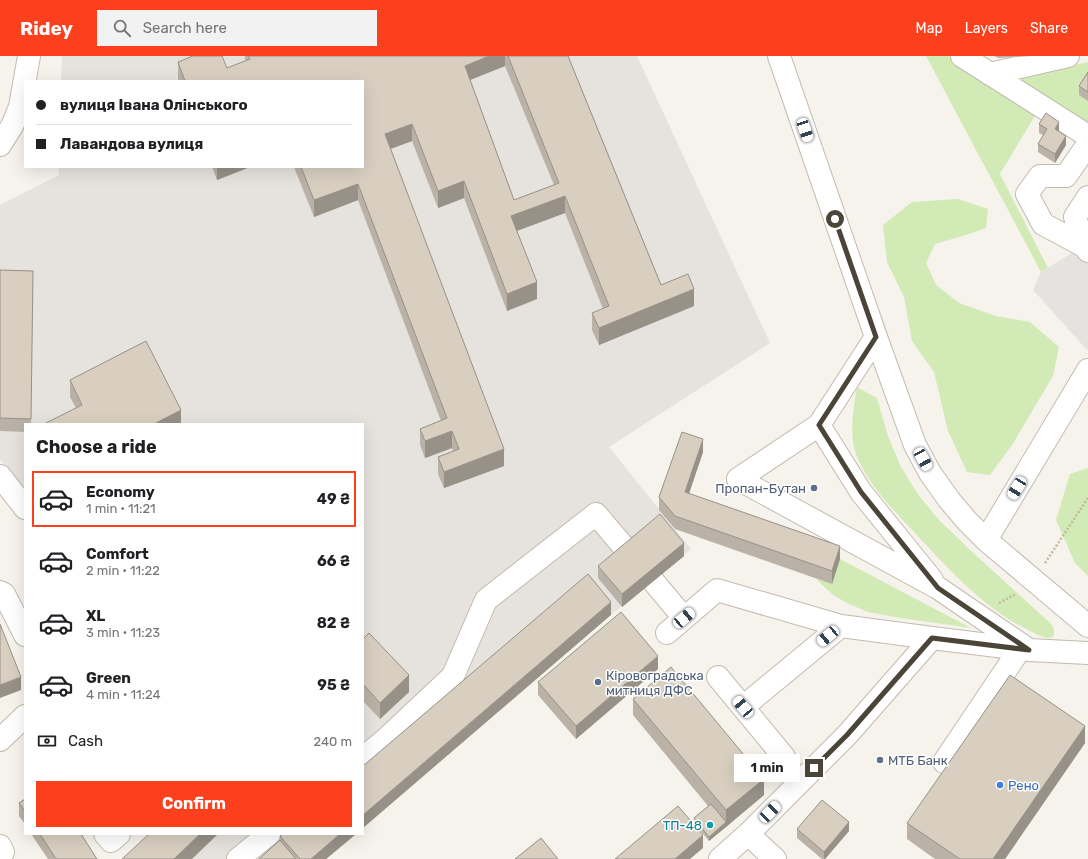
<!DOCTYPE html>
<html lang="en">
<head>
<meta charset="utf-8">
<style>
	:root { --surface:#fff; --page:#f2f2f2; --text:#202124; --muted:#757577; --line:#e0e0e0; --accent:#fc3f1d }
	body { margin:0; font-family:Rubik,sans-serif; background:var(--page); color:var(--text); height:100vh; display:flex; flex-direction:column; font-size:15px; white-space:nowrap }
	* { box-sizing:border-box; margin:0 }
	p { font-size:13px; color:var(--muted) }
	.icon { flex:none; width:22px; height:22px; fill:none; stroke:currentColor; stroke-width:2; stroke-linecap:round; stroke-linejoin:round }
	.map { position:relative; flex:1; overflow:hidden }
	.details { position:absolute; left:24px; top:367px; width:340px; height:412px; display:flex; flex-direction:column; background:var(--surface); border-radius:0px; box-shadow:0 4px 16px #0002 }
	.details>* { flex:none }
	.top-card { position:absolute; left:24px; top:24px; width:340px; height:88px; border-radius:0px; box-shadow:0 4px 16px #0002; display:grid; align-content:center; height:88px; padding:0 12px; background:var(--surface) }
	.end { position:absolute; width:18px; height:18px; margin:-9px; border:5px solid #4b4439; background:#fff; box-shadow:0 0 0 2px #fff }
	.from { border-radius:50% }
	.bubble { position:absolute; height:28px; border-radius:0px; background:var(--surface); box-shadow:0 4px 16px #0002; font-size:13px; font-weight:700; line-height:28px; text-align:center }
	.car { position:absolute; width:12px; height:24px; margin:-12px -6px; border-radius:5px; box-shadow:0 0 3px 1px #0007; background:linear-gradient(#fff 24%,#345 0 40%,#fff 0 76%,#345 0 86%,#fff 0) }
	.top-card b { display:flex; align-items:center; gap:14px; height:38px; font-size:15px }
	.top-card b+b { border-top:1px solid var(--line) }
	.top-card i { width:10px; height:10px; background:var(--text) }
	ul { padding:0; list-style:none }
	li { display:flex; align-items:center; gap:12px; height:56px; margin:0 8px 6px; padding:0 4px; border:2px solid transparent; border-radius:0px }
	li div { flex:1 }
	li b { display:block; font-size:15px }
	li em { font-style:normal; font-weight:700 }
	li.on { border-color:var(--accent) }
	li>.icon { width:36px; height:36px; stroke-width:1.5 }
	h2 { padding:0 12px; font-size:18px; line-height:48px }
	.pay { display:flex; align-items:center; gap:10px; height:44px; padding:0 12px; font-size:15px }
	.pay p { margin-inline-start:auto }
	.button { display:flex; gap:8px; margin-top:auto; padding:8px 12px }
	.button a { flex:1; height:46px; border-radius:0px; background:var(--accent); color:#fff; font-size:16px; font-weight:700; line-height:46px; text-align:center }
	header { display:flex; align-items:center; gap:24px; box-sizing:border-box; height:56px; padding:0 20px; background:var(--accent); color:#fff }
	header strong { font-size:19px }
	nav { display:flex; gap:22px; margin-inline-start:auto; font-size:14px }
	.search { width:280px; height:36px; background:var(--page); display:flex; align-items:center; gap:10px; box-sizing:border-box; padding:0 14px; border-radius:0px; color:var(--muted); font-size:15px }
	.map>svg:first-child { display:block }
	.industrial { fill:#e6e2dd }
	.green { fill:#d2eab5 }
	.parking { fill:#e5e3e0 }
	.lines { fill:none; stroke-linecap:round; stroke-linejoin:round }
	.minor-casing { stroke:#c2bbae; stroke-width:24 }
	.path { stroke:#c4b79f; stroke-width:2.5; stroke-dasharray:2 2; stroke-linecap:butt }
	.minor { stroke:#fff; stroke-width:22 }
	.wall { fill:#bab2a6; fill-rule:evenodd }
	.shaded-wall { fill:#979187 }
	.building { fill:#d8cfc1; stroke:#979187 }
	.route { stroke:#4b4439; stroke-width:5 }
	.service-dot { fill:#5c6f8a; stroke:#fff; stroke-width:1.5 }
	.shop-dot { fill:#3f7fe0; stroke:#fff; stroke-width:1.5 }
	.culture-dot { fill:#0f9aa8; stroke:#fff; stroke-width:1.5 }
	.labels { text-anchor:middle; dominant-baseline:central; stroke-width:3; stroke-linejoin:round; paint-order:stroke }
	.service-label { font-size:13px; fill:#4e5e75; stroke:#fff; text-anchor:start }
	.shop-label { font-size:13px; fill:#366cbe; stroke:#fff; text-anchor:start }
	.culture-label { font-size:13px; fill:#0d838f; stroke:#fff; text-anchor:end }
</style>
</head>
<body>
<header>
<strong>Ridey</strong>
<div class="search"><svg class="icon" aria-label="search" viewBox="0 0 24 24"><circle cx="10" cy="10" r="6"/><path d="M15 15l6 6"/></svg>Search here</div>
<nav><a>Map</a><a>Layers</a><a>Share</a></nav>
</header>
<div class="map">
<svg width="1088" height="803" viewBox="0 0 1088 803">
	<rect width="100%" height="100%" fill="#f6f3ec"/>
	<path class="industrial" d="M62,0H637L770,287L609,391L691,493L611,559L363,723V368H25V435L0,403V149L59,119V111H363V25H61Z
		M166,778H298L269,803H140Z"/>
	<path class="green" d="M926,0H949L956,8L1036,58L1000,118L1048,212L1041,216Z
		M1088,6V66L1087,68L1014,23Z
		M958,143L988,153L986,172L969,178L935,188L926,207L936,229L959,247L996,260L1030,266L1059,291L1053,320L1012,389L990,419L967,416L948,375L934,316L912,285L904,241L887,206L883,169L912,146Z
		M857,331L877,342L888,380L900,409L917,437L939,464L968,492L1049,566C1053,570 1056,575 1053,581C1045,584 1037,578 1030,575C986,554 950,515 917,479C895,456 871,432 858,403C848,380 853,355 857,331Z
		M1088,412V520L1075,507L1056,464L1070,418Z
		M840,503L971,572L900,562L868,556L849,548L840,543L832,538L816,523L832,527Z"/>
	<path class="parking" d="M1088,187V295L1033,234L1041,216Z"/>
	<g class="lines">
		<g class="minor-casing">
			<path id="minor" d="M779,0L876,281L915,389L930,417L950,445L967,465L986,484L1088,570
				M962,0L1088,80
				M990,18L1068,0
				M1088,88L1066,120H1040L1027,138L1043,168L1084,190L1088,195
				M0,89L12,70L20,51L29,0
				M1084,190L1075,161L1088,141
				M876,281L819,369L738,423L938,532L1029,594
				M819,369L861,436L932,524
				M0,420L25,452
				M986,484L1088,314
				M653,525L684,562
				M0,536L4,538L25,579
				M667,577L717,534L841,570L932,582
				M718,621L784,701
				M743,651L841,570
				M0,684L25,660
				M363,702L386,683L453,620L486,544L596,458L629,497
				M944,706L1020,593
				M105,778L111,785L119,778
				M748,778L775,803
				M0,790L3,796
				M238,803L269,778
				M720,803L748,778L847,679L932,582L1029,594L1088,597"/>
		</g>
		<path class="path" d="M1045,507L1088,442
			M999,547L1016,538"/>
		<use href="#minor" class="minor"/>
	</g>
	<path class="wall" d="M245,0H568L661,229L694,250L599,289L592,274V257L603,253L565,157L517,175L537,243L507,255L464,142L438,152L412,85L390,93L504,410L444,432L438,418V401L453,395L452,392L425,402L420,389V373L441,365L358,144L314,161L294,111H363V25H179L178,23V6L227,12L245,5ZM505,10L554,129L514,144L470,24Z
		M994,0H1031L999,2Z
		M1088,16V45L1079,39V30Z
		M1039,68L1059,74V76L1066,89L1055,107L1038,96V88L1043,79L1039,77Z
		M212,111H250L217,124Z
		M0,214L33,215L31,368H25V376L0,375Z
		M70,324L181,368L76,352L70,341Z
		M703,396L689,438L840,503L832,528L675,473L659,454V441Z
		M684,500L622,551L598,522V510Z
		M363,583L409,636L380,663L363,645Z
		M658,613L576,683L538,639V626Z
		M633,643L764,739L709,785L694,767V762L708,750L633,659Z
		M1085,687L1005,803H935L907,783V767Z
		M25,743V768L19,760V747Z
		M797,773L849,775L825,803H822L797,782Z
		M31,778H81L97,803H48Z
		M283,778H356L326,803H259L280,784V780Z"/>
	<path class="shaded-wall" d="M489,0H505V10L465,26V10Z
		M1059,66V74L1055,82V73Z
		M412,68V85L385,95V78Z
		M1066,80V89L1055,107V98Z
		M217,111H250L217,124Z
		M464,125V142L438,152V135Z
		M358,128V144L314,161V144Z
		M565,140V157L511,177V160Z
		M537,226V243L507,255V238Z
		M694,233V250L599,289V272Z
		M181,354V368H154Z
		M452,375V392L425,402V385Z
		M703,383V396L685,449V436Z
		M504,393V410L444,432V416Z
		M684,487V500L622,551V538Z
		M840,490V503L832,528V515Z
		M611,546V559L363,772V759Z
		M658,600V613L576,683V670Z
		M409,619V636L380,663V647Z
		M21,621V634L0,642V629Z
		M1085,670V687L1005,803H993Z
		M764,723V739L726,771V754Z
		M726,766V771L709,785V781Z
		M849,766V775L825,803H824V796Z
		M200,778H218L192,803H174Z
		M340,778H356L326,803H311Z
		M703,779V792L690,803H675Z"/>
	<path class="building" d="M193,0H222L227,12L250,3L248,0H489L465,10L514,144L559,127L508,0H568L661,229L688,218L694,233L599,272L592,257L609,250L565,140L511,160L537,226L507,238L464,125L438,135L412,68L385,78L504,393L444,416L438,401L459,393L452,375L425,385L420,373L447,362L358,128L314,144L301,111H363V25H185L178,6Z
		M1088,16V36L1079,30Z
		M1046,57L1059,66L1055,73L1066,80L1055,98L1038,88L1047,73L1039,68Z
		M0,214L33,215L31,363L0,362Z
		M146,285L181,354L154,368H44L82,349L70,324Z
		M682,376L703,383L685,436L840,490L832,515L675,460L659,441Z
		M660,458L684,487L622,538L598,510Z
		M588,518L611,546L363,759V710Z
		M621,556L658,600L576,670L538,626Z
		M0,568L21,621L0,629Z
		M369,577L409,619L380,647L363,628V583Z
		M671,611L764,723L726,754L633,643Z
		M1010,619L1085,670L993,803H960L907,767Z
		M25,743V755L19,747Z
		M822,744L849,766L824,796L797,773Z
		M711,748L726,766L709,781L694,762Z
		M678,750L703,779L675,803H615Z
		M40,778H81L97,803H56Z
		M149,778H200L174,803H122Z
		M283,778H340L311,803H300L280,780Z
		M541,782L558,803H515Z
		M280,784L296,803H259Z"/>
	<g class="lines">
		<path class="route" d="M814,712L847,679L932,582L1029,594L938,532L861,436L819,369L876,281L835,163"/>
	</g>
	<g class="service-dot">
		<circle cx="814" cy="432" r="4"/>
		<circle cx="598" cy="626" r="4"/>
		<circle cx="880" cy="704" r="4"/>
	</g>
	<circle class="shop-dot" cx="1000" cy="729" r="4"/>
	<circle class="culture-dot" cx="710" cy="769" r="4"/>
	<g class="labels">
		<g class="service-label">
			<text x="806" y="432" text-anchor="end">Пропан-Бутан</text>
			<text x="606" y="619">Кіровоградська<tspan x="606" dy="15">митниця ДФС</tspan></text>
			<text x="888" y="704">МТБ Банк</text>
		</g>
		<g class="shop-label">
			<text x="1008" y="729">Рено</text>
		</g>
		<g class="culture-label">
			<text x="702" y="769">ТП-48</text>
		</g>
	</g>
</svg>
<i class="end from" style="left:835px;top:163px"></i>
<i class="end" style="left:814px;top:712px"></i>
<div class="bubble" style="left:734px;top:698px;width:66px">1 min</div>
<i class="car" style="left:805px;top:74px;rotate:161deg"></i>
<i class="car" style="left:923px;top:403px;rotate:151deg"></i>
<i class="car" style="left:1017px;top:432px;rotate:211deg"></i>
<i class="car" style="left:684px;top:562px;rotate:50deg"></i>
<i class="car" style="left:828px;top:580px;rotate:230deg"></i>
<i class="car" style="left:743px;top:651px;rotate:320deg"></i>
<i class="car" style="left:770px;top:756px;rotate:45deg"></i>
<div class="top-card">
<b><i class="from"></i>вулиця Івана Олінського</b>
<b><i></i>Лавандова вулиця</b>
</div>
<section class="details">
<h2>Choose a ride</h2>
<ul>
<li class="on"><svg class="icon" aria-label="car" viewBox="0 0 24 24"><path d="M5 17H2v-5l4-1 3-4h7l3 4 3 1v5h-3M9 17h6M6 11h13"/><circle cx="7" cy="17" r="2"/><circle cx="17" cy="17" r="2"/></svg><div><b>Economy</b><p>1 min · 11:21</p></div><em>49 ₴</em></li>
<li><svg class="icon" aria-label="car" viewBox="0 0 24 24"><path d="M5 17H2v-5l4-1 3-4h7l3 4 3 1v5h-3M9 17h6M6 11h13"/><circle cx="7" cy="17" r="2"/><circle cx="17" cy="17" r="2"/></svg><div><b>Comfort</b><p>2 min · 11:22</p></div><em>66 ₴</em></li>
<li><svg class="icon" aria-label="car" viewBox="0 0 24 24"><path d="M5 17H2v-5l4-1 3-4h7l3 4 3 1v5h-3M9 17h6M6 11h13"/><circle cx="7" cy="17" r="2"/><circle cx="17" cy="17" r="2"/></svg><div><b>XL</b><p>3 min · 11:23</p></div><em>82 ₴</em></li>
<li><svg class="icon" aria-label="car" viewBox="0 0 24 24"><path d="M5 17H2v-5l4-1 3-4h7l3 4 3 1v5h-3M9 17h6M6 11h13"/><circle cx="7" cy="17" r="2"/><circle cx="17" cy="17" r="2"/></svg><div><b>Green</b><p>4 min · 11:24</p></div><em>95 ₴</em></li>
</ul>
<div class="pay"><svg class="icon" aria-label="cash" viewBox="0 0 24 24"><path d="M3 7h18v10H3z"/><circle cx="12" cy="12" r="2"/></svg>Cash<p>240 m</p></div>
<div class="button"><a>Confirm</a></div>
</section>
</div>
</body>
</html>
